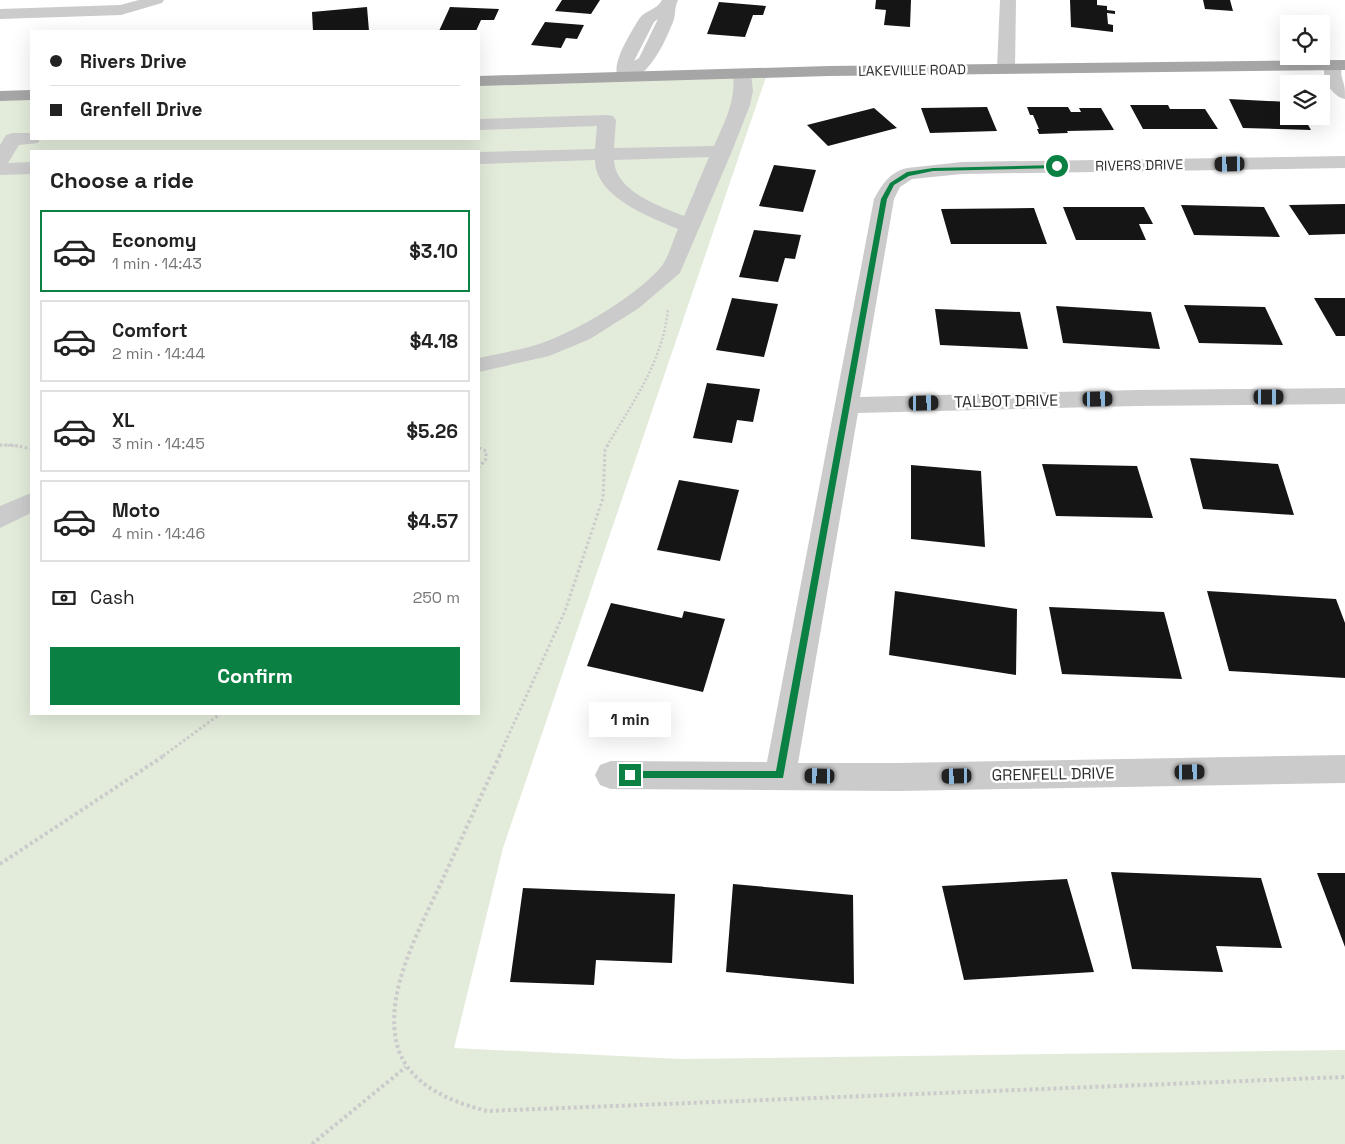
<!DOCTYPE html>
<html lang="en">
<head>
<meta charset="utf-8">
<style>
	:root { --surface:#fff; --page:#f2f2f2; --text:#222; --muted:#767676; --line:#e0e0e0; --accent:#0b8043 }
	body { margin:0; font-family:"Space Grotesk",sans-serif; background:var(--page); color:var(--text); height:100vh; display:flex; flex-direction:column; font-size:19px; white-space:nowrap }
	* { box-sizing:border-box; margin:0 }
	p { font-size:16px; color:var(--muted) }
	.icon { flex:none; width:28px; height:28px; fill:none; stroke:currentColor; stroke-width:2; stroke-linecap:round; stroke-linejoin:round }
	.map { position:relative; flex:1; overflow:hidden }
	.sheet { position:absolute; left:30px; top:150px; width:450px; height:565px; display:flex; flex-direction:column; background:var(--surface); border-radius:0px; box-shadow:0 5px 20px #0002 }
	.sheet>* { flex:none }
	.guide { position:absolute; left:30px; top:30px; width:450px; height:110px; border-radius:0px; box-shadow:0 5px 20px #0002; display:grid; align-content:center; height:110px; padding:0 20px; background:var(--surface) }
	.buttons { position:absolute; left:1280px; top:15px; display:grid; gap:10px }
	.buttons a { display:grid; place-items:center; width:50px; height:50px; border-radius:0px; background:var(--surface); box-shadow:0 5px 20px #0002; font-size:25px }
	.end { position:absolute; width:22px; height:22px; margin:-11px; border:6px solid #0b8043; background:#fff; box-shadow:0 0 0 2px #fff }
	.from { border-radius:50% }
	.bubble { position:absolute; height:35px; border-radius:0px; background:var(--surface); box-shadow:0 5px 20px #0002; font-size:16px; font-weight:700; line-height:35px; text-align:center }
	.car { position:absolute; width:15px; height:30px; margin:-15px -8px; border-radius:6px; box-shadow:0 0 4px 1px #0007; background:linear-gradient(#222 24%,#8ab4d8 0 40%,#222 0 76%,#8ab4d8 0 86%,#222 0) }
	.guide b { display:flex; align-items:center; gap:18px; height:48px; font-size:19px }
	.guide b+b { border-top:1px solid var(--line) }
	.guide i { width:12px; height:12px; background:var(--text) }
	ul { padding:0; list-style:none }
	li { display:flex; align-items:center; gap:15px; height:82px; margin:0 10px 8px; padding:0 10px; border:2px solid var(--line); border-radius:0px }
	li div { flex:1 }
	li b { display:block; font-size:19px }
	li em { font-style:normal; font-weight:700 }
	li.on { border-color:var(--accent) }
	li>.icon { width:45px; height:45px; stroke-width:1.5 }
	h2 { padding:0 20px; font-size:22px; line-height:60px }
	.pay { display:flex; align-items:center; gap:12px; height:55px; padding:0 20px; font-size:19px }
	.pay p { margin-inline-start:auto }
	.action { display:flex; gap:10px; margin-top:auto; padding:10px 20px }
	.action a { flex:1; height:58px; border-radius:0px; background:var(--accent); color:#fff; font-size:20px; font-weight:700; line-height:58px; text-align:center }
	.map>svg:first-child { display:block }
	.green { fill:#e3ecdb; fill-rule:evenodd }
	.building { fill:#151515 }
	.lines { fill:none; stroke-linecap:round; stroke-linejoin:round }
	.path-far2 { stroke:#cbcbcb; stroke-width:2.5; stroke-dasharray:2 2; stroke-linecap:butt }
	.path-far1 { stroke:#cbcbcb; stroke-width:3; stroke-dasharray:2.5 2.5; stroke-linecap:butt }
	.path { stroke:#cbcbcb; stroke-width:4; stroke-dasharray:3 3; stroke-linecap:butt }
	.minor { fill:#cbcbcb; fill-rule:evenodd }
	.major { fill:#a6a6a6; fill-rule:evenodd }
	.route { fill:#0b8043 }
	.labels { text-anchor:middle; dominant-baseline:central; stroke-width:5; stroke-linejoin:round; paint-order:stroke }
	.far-street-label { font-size:14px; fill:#2e2e2e; stroke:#fff }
	.street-label { font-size:16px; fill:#2e2e2e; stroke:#fff }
</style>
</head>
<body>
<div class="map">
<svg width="1345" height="1144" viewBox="0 0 1345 1144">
	<rect width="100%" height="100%" fill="#fff"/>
	<path class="green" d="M767,74L503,848L454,1048L681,1059L1345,1050V1144H0V98L31,97V139H479V82ZM31,151H479V714H31Z"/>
	<path class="building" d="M562,0H600L591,14L555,11Z
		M876,0H911L910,27L884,25L886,10L875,9Z
		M1070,0H1097V5L1107,6V10L1115,11V14L1107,13L1108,24L1113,25V32L1071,27Z
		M1203,0H1230L1233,11L1205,9Z
		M719,2L766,6L763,15H753L745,37L707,34Z
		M367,7L369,31H313L312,12Z
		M450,7L499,9L494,20H481L476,31H439Z
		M545,22L584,25L577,39L566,38L561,48L531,45Z
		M1229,99L1289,102V116H1303L1311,130L1243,128Z
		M1130,105H1168L1170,109H1205L1218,129H1143Z
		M987,107L997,131L930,133L921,108Z
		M1027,107H1068L1071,112H1081L1079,108H1101L1114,130L1067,131L1068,133L1039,134L1037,129H1039L1033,115H1030Z
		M874,108L897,128L828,146L807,125Z
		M774,165L816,170L803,212L759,206Z
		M1345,204V234L1309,235L1289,205Z
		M1181,205L1264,207L1280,237L1194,235Z
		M1063,207H1144L1153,224H1139L1146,240H1076Z
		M1034,208L1047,244H951L941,209Z
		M754,230L801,235L795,259L785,258L778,282L739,277Z
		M732,298L778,304L764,357L716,350Z
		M1314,298H1345V336H1336Z
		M1184,305L1265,307L1283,345L1199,343Z
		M1056,306L1151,312L1160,349L1063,343Z
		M935,309L1020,312L1028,349L940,345Z
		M707,383L760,389L753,422L737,420L732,443L693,438Z
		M1190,458L1278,464L1294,515L1203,509Z
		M1042,464L1137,466L1153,518L1056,516Z
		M911,465L981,471L985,547L911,539Z
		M679,480L739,490L720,561L657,550Z
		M895,591L1017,609L1016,675L889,655Z
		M1207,591L1336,599L1345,623V678L1229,671Z
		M611,603L682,618L684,611L725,619L703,692L587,666Z
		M1049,607L1164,612L1182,679L1062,674Z
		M1111,872L1261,878L1282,948L1216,946L1223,972L1132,969Z
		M1317,873H1345V947Z
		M1067,879L1094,972L964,980L942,886Z
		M733,884L853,895L854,984L726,972Z
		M523,888L675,894L672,963L596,960L594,985L510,982Z"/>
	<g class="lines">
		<path class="path-far2" d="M0,445L18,446
			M607,446C633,402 663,361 668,309"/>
		<path class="path-far1" d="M0,445H13L31,449
			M479,448L486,451V459L479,467
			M163,756L220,714
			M499,756L565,611L603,498L605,450L608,445"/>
		<path class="path" d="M500,755C482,794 464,833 446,872C424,922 381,992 398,1048C410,1086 452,1102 487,1111L1345,1077
			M0,864L165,755
			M312,1144L406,1067"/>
		<path class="minor" d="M139,0H164L162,3L121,15L0,19V9L120,5Z
			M662,0H678C674,8 676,15 673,22C665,42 646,86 619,80C609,65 631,33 639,19C645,10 657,10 662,0ZM658,19L639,58L634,61L654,22Z
			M1000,0H1016L1015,68L1012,72L1006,73L1000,72L997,68Z
			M1333,60L1339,61C1343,67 1340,72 1342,78C1345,87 1345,89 1345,99C1331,96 1318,75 1327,61Z
			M742,69L748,70L751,74L753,91L750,105L732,151L680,273L639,308L590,339L549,356L479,372V358C500,353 522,350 542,343C580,329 635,297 661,267C669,257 673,240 678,229C650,217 595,197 595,160L479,164V152L595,149L597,126L479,130V119L607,115L613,116L616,120L614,148L714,146C725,120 736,102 733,74L736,70ZM709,157L684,216C659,206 615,191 614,160Z
			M13,133H31V139H40L38,143L19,145L8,163L31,162V174L0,175V145L6,135Z
			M1345,156V168L962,174L912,179L900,187L894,199L860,397L1136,390L1345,388V404L1136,406L858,413L798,763H899L1345,755V783L899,791L611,789L600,785L595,775L600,765L611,761L767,762L874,199C882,184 890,172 907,168L962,162Z
			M31,493V513L0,528V506Z"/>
		<path class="major" d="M1345,60V70L829,76L479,86V76L829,66Z
			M31,90V100L0,101V91Z"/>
	</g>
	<path class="route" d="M1057,165L1059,168L933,171L909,176L894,185L887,199L783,778H627L625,775L630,771H776L881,199L890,183L907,172L933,168Z"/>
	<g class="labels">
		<g class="far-street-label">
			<text transform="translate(912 70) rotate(-1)">LAKEVILLE ROAD</text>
			<text transform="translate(1139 165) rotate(-1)">RIVERS DRIVE</text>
		</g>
		<g class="street-label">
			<text transform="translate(1006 401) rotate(-1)">TALBOT DRIVE</text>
			<text transform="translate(1053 774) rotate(-1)">GRENFELL DRIVE</text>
		</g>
	</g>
</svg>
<div class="buttons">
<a><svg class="icon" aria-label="locate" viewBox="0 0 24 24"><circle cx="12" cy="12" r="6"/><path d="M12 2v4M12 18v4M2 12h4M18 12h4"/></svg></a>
<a><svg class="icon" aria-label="layers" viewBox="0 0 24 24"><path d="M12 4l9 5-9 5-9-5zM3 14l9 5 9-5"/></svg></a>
</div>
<i class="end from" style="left:1057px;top:166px"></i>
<i class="end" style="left:630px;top:775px"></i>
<div class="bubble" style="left:589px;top:702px;width:82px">1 min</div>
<i class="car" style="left:1230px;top:164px;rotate:269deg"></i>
<i class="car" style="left:1269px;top:397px;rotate:90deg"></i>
<i class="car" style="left:1098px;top:399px;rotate:89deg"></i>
<i class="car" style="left:924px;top:403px;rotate:89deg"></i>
<i class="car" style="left:1190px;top:772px;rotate:89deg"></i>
<i class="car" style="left:820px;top:776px;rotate:271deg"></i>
<i class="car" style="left:957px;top:776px;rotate:269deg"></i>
<div class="guide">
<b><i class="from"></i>Rivers Drive</b>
<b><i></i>Grenfell Drive</b>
</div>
<section class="sheet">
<h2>Choose a ride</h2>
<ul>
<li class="on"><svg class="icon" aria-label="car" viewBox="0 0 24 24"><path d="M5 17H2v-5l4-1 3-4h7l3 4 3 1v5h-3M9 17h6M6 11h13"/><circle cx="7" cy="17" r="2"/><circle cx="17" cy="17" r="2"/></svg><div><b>Economy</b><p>1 min · 14:43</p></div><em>$3.10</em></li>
<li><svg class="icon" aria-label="car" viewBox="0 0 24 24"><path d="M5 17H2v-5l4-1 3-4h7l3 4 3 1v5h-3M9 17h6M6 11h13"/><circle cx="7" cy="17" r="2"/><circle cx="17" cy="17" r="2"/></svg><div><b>Comfort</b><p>2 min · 14:44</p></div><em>$4.18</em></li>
<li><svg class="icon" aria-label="car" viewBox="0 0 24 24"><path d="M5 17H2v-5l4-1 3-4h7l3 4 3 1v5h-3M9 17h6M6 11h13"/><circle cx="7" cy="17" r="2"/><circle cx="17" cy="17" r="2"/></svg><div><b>XL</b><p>3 min · 14:45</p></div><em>$5.26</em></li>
<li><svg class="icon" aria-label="car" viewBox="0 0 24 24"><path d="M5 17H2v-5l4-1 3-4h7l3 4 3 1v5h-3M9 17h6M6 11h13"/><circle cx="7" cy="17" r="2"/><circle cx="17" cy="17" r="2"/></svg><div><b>Moto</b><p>4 min · 14:46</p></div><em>$4.57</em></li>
</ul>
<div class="pay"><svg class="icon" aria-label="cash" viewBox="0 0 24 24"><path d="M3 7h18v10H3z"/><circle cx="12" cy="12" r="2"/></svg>Cash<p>250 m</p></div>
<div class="action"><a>Confirm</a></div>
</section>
</div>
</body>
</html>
